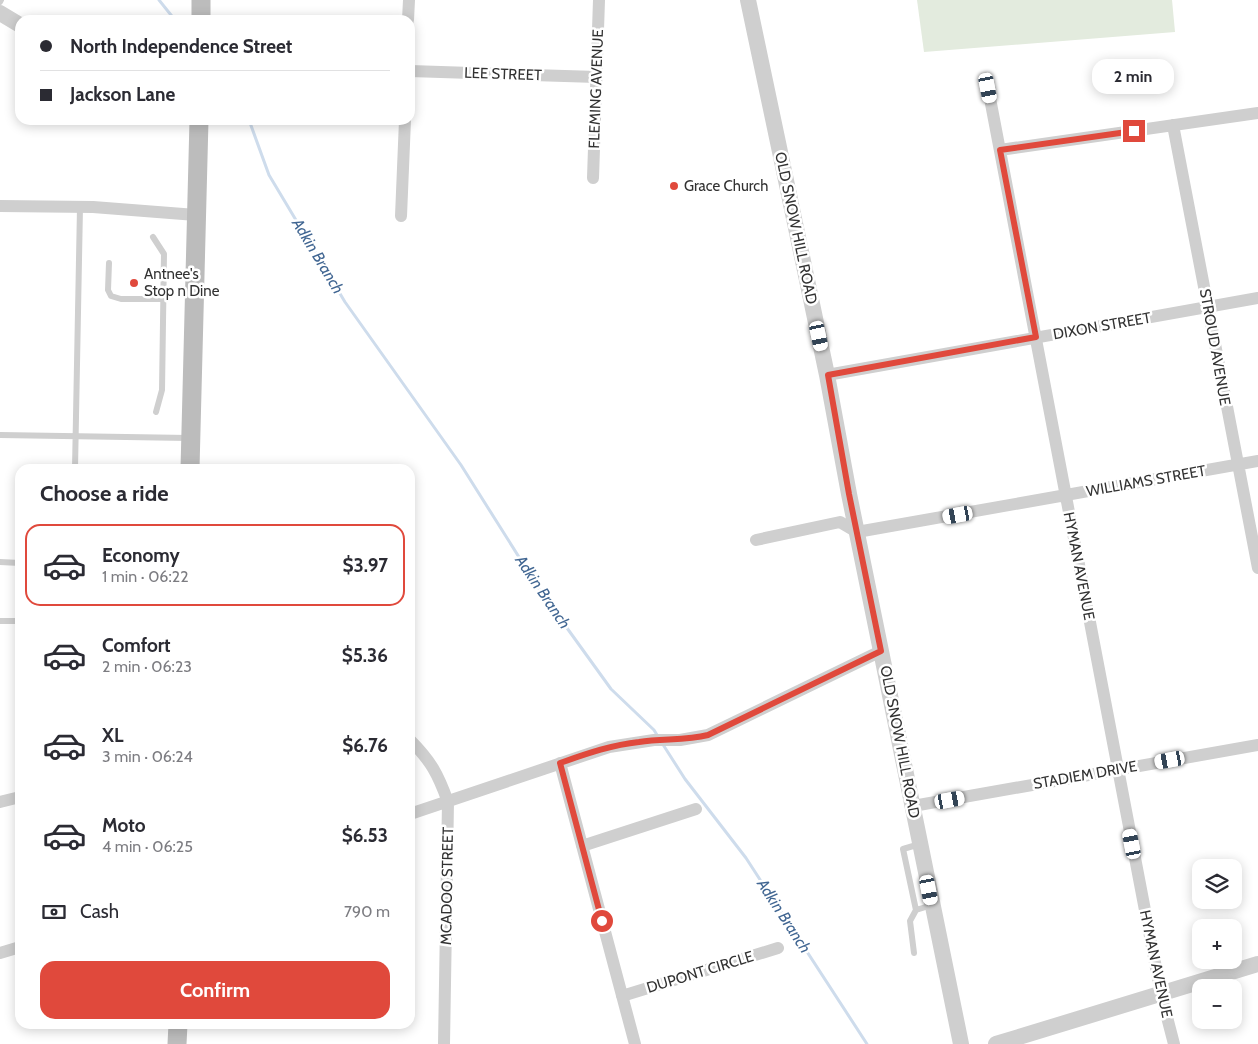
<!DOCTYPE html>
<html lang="en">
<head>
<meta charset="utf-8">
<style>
	:root { --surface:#fff; --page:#f2f2f3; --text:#2b2b33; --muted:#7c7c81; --line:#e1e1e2; --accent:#e0493c }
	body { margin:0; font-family:Cabin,sans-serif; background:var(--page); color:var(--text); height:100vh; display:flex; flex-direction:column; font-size:19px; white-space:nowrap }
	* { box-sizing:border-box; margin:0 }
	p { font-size:16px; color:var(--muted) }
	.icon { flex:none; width:28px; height:28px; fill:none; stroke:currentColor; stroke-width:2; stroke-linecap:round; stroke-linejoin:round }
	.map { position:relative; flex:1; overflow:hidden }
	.side { position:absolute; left:15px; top:464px; width:400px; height:565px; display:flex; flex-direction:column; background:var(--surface); border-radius:15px; box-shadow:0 2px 12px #0003 }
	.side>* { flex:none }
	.top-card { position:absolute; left:15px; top:15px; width:400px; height:110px; border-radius:15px; box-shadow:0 2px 12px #0003; display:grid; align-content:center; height:110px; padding:0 25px; background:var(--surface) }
	.controls { position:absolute; left:1192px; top:859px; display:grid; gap:10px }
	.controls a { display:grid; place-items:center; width:50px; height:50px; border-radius:10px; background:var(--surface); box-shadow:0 2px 12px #0003; font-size:25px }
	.end { position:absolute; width:22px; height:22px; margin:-11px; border:6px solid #e0493c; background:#fff; box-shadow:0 0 0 2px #fff }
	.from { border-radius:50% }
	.bubble { position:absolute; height:35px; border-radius:15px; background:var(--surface); box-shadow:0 2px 12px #0003; font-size:16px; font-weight:700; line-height:35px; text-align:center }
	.car { position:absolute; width:15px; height:30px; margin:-15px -8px; border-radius:6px; box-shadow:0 0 4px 1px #0007; background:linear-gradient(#fff 24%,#345 0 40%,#fff 0 76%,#345 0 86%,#fff 0) }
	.top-card b { display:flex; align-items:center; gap:18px; height:48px; font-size:19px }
	.top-card b+b { border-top:1px solid var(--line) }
	.top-card i { width:12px; height:12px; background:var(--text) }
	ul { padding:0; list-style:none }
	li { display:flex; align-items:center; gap:15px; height:82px; margin:0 10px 8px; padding:0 15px; border:2px solid transparent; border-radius:15px }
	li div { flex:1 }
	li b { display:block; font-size:19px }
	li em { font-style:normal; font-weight:700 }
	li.selected { border-color:var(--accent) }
	li>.icon { width:45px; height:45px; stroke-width:1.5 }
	h2 { padding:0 25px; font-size:22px; line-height:60px }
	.pay { display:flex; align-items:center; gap:12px; height:55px; padding:0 25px; font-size:19px }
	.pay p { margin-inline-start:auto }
	.button { display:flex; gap:10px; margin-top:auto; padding:10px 25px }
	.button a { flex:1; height:58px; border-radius:15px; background:var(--accent); color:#fff; font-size:20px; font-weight:700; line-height:58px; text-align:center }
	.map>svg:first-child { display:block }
	.green { fill:#e3ebde }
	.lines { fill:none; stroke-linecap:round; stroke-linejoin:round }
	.stream { stroke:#cedcec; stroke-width:3 }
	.service { stroke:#cfcfcf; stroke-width:6 }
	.minor { stroke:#cfcfcf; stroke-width:12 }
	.tertiary { stroke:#cfcfcf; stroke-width:16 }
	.secondary { stroke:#bcbcbc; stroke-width:19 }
	.route { stroke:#e0493c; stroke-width:6 }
	.poi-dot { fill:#e0493c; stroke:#fff; stroke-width:2 }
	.labels { text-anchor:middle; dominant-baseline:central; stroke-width:5; stroke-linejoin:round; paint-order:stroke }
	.street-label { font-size:15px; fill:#323232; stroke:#fff }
	.poi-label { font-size:15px; fill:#323232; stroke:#fff; text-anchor:start }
	.water-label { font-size:16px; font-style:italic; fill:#416692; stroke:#fff }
</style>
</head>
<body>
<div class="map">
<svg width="1258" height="1044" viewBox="0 0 1258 1044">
	<rect width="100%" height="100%" fill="#fff"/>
	<path class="green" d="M917,0H1172L1175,32L924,52Z"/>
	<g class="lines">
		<path class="stream" d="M159,0L175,20
			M249,120L269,175L345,302L461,465L541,592L611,689L654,730L657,735
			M662,743L685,779L746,858L867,1044"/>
		<path class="service" d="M0,2L1,0
			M153,237L164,254L162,390L156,412
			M109,263L108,290L111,296L121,299H164
			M0,435L189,438
			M75,469L80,207
			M0,562L20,563
			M0,621H20
			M916,910L903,849L920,844
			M914,953L910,921L916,910L932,905"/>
		<path class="minor" d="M408,20L409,0
			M410,71L597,77
			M988,88L1161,994L1174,1044
			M1173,125L1258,568
			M1000,150L1258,113
			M593,178L599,0
			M0,206L93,207L196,215
			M401,216L405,120
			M827,375L1258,298
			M756,540L840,522L857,532L1258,461
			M410,740C431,761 438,774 448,802L444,1044
			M560,763L635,1044
			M0,802L20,797
			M913,806L1258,745
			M410,814L609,747L654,740H680L708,735L881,651
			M582,846L696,809
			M0,953L20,947
			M622,996L778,948"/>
		<path class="tertiary" d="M748,0L827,375L849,494L961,1044
			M0,13L20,25
			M996,1044L1258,964"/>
		<path class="secondary" d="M201,20V0
			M190,469L199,120
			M177,1044L178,1024"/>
	</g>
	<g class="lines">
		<path class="route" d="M602,921L560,763C586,754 611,745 639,742C662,738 685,741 708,735L881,651L849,494L828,375L1036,337L1000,150L1134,131"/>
	</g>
	<g class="poi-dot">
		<circle cx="674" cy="186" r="5"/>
		<circle cx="134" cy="283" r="5"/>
	</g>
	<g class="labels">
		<g class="street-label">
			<text transform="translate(503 74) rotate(2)">LEE STREET</text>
			<text transform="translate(596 89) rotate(-88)">FLEMING AVENUE</text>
			<text transform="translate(796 228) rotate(78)">OLD SNOW HILL ROAD</text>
			<text transform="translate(1102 326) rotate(-10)">DIXON STREET</text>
			<text transform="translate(1215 347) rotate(80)">STROUD AVENUE</text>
			<text transform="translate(1146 481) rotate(-10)">WILLIAMS STREET</text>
			<text transform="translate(1079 566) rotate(79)">HYMAN AVENUE</text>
			<text transform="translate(900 742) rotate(79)">OLD SNOW HILL ROAD</text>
			<text transform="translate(1085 775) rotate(-10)">STADIEM DRIVE</text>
			<text transform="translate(447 886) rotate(-89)">MCADOO STREET</text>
			<text transform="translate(1156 964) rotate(78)">HYMAN AVENUE</text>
			<text transform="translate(700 972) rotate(-17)">DUPONT CIRCLE</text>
		</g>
		<g class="poi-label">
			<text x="684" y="186">Grace Church</text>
			<text x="144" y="274">Antnee's<tspan x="144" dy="17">Stop n Dine</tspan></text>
		</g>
		<g class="water-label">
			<text transform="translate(318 256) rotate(59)">Adkin Branch</text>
			<text transform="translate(543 592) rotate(56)">Adkin Branch</text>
			<text transform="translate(784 916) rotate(57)">Adkin Branch</text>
		</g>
	</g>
</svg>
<div class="controls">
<a><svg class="icon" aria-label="layers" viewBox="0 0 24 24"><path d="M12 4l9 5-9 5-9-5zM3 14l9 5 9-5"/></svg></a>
<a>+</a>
<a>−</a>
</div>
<i class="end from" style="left:602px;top:921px"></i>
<i class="end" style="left:1134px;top:131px"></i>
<div class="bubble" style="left:1092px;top:59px;width:82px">2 min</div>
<i class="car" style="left:988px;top:88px;rotate:169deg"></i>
<i class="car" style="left:819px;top:336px;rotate:168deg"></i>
<i class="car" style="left:958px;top:515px;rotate:260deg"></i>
<i class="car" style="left:1170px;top:760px;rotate:260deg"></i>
<i class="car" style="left:950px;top:800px;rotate:80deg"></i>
<i class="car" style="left:1132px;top:844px;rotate:349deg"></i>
<i class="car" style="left:929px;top:890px;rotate:169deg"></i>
<div class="top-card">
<b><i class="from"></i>North Independence Street</b>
<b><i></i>Jackson Lane</b>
</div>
<section class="side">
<h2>Choose a ride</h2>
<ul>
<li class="selected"><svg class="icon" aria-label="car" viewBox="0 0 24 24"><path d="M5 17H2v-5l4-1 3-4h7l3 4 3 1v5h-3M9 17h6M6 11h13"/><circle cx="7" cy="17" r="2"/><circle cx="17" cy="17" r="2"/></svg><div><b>Economy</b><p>1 min · 06:22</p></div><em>$3.97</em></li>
<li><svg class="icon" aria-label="car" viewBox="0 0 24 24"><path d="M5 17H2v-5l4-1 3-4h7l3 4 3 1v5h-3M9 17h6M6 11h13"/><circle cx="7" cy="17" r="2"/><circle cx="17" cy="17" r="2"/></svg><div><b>Comfort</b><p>2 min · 06:23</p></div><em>$5.36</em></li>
<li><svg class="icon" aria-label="car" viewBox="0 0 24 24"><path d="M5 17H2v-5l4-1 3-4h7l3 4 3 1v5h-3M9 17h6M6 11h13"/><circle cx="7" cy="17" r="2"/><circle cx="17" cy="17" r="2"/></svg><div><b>XL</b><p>3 min · 06:24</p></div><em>$6.76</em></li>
<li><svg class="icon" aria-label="car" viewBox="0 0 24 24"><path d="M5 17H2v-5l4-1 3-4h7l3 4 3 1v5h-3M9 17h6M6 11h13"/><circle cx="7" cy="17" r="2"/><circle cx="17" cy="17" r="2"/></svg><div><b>Moto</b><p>4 min · 06:25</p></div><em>$6.53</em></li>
</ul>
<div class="pay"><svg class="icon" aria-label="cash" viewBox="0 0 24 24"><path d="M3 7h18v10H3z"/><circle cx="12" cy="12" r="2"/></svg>Cash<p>790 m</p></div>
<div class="button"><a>Confirm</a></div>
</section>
</div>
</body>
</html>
